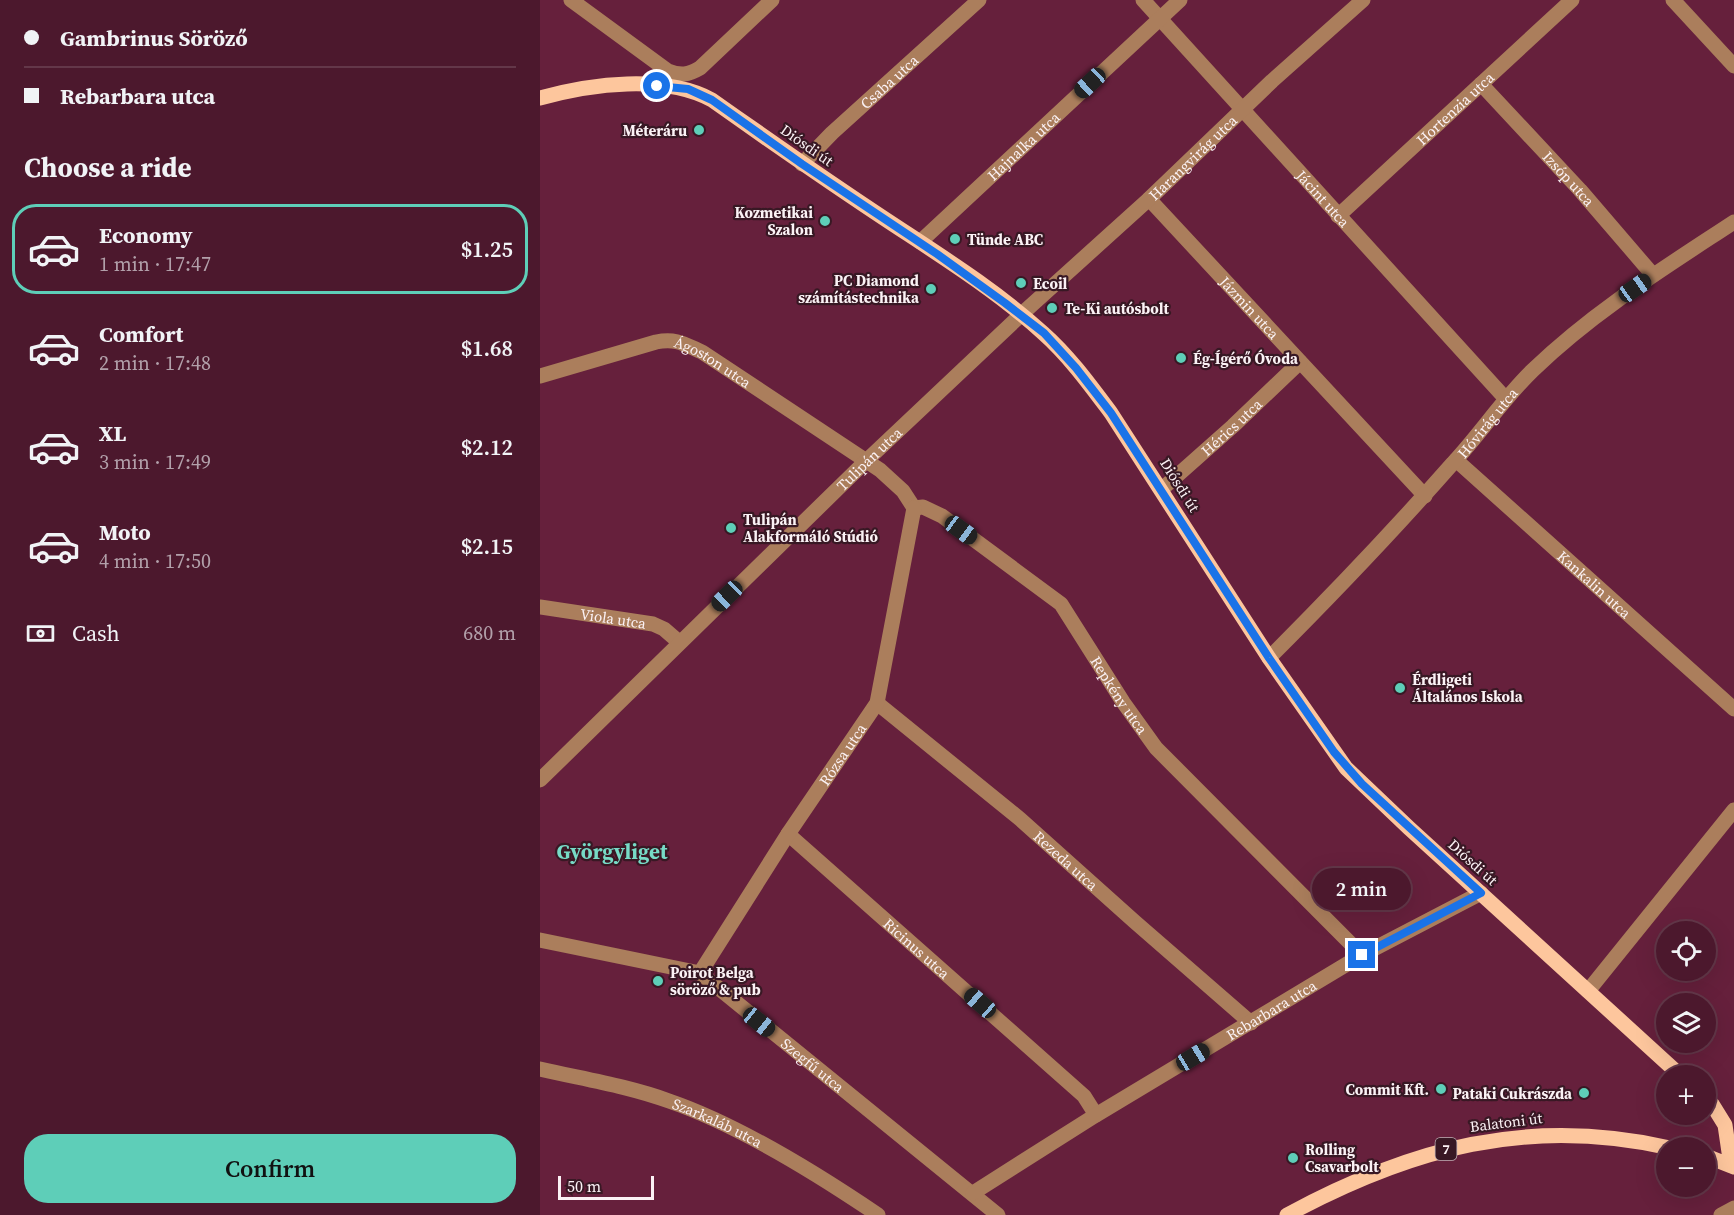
<!DOCTYPE html>
<html lang="en">
<head>
<meta charset="utf-8">
<style>
	:root { --surface:#4c182d; --page:#562539; --text:#f1f3f6; --muted:#b2a0aa; --line:#633749; --accent:#5eceb8 }
	body { margin:0; font-family:"Source Serif 4",serif; background:var(--page); color:var(--text); height:100vh; display:flex; flex-direction:column; font-size:22px; white-space:nowrap }
	* { box-sizing:border-box; margin:0 }
	p { font-size:20px; color:var(--muted) }
	.icon { flex:none; width:33px; height:33px; fill:none; stroke:currentColor; stroke-width:2; stroke-linecap:round; stroke-linejoin:round }
	.map { position:relative; flex:1; overflow:hidden }
	.panel { display:flex; flex-direction:column; background:var(--surface); width:540px }
	.panel>* { flex:none }
	.guide { display:grid; align-content:center; height:132px; padding:0 24px; background:var(--surface) }
	.buttons { position:absolute; left:1116px; top:921px; display:grid; gap:12px }
	.buttons a { display:grid; place-items:center; width:60px; height:60px; border-radius:50%; background:var(--surface); box-shadow:0 6px 24px #0002,0 0 0 2px var(--line); font-size:30px }
	.scale { position:absolute; left:18px; bottom:15px; width:96px; box-sizing:border-box; padding-left:6px; border:3px solid #fbf2f5; border-top:0; font-size:16px; line-height:21px; white-space:nowrap; color:#fbf2f5; -webkit-text-stroke:4px #381824; paint-order:stroke }
	.end { position:absolute; width:27px; height:27px; margin:-14px; border:8px solid #1a73e8; background:#fff; box-shadow:0 0 0 3px #fff }
	.from { border-radius:50% }
	.bubble { position:absolute; height:42px; border-radius:21px; background:var(--surface); box-shadow:0 6px 24px #0002,0 0 0 2px var(--line); font-size:20px; font-weight:600; line-height:42px; text-align:center }
	.car { position:absolute; width:18px; height:36px; margin:-18px -9px; border-radius:8px; box-shadow:0 0 4px 2px #0007; background:linear-gradient(#222 24%,#8ab4d8 0 40%,#222 0 76%,#8ab4d8 0 86%,#222 0) }
	.guide b { display:flex; align-items:center; gap:21px; height:57px; font-size:22px }
	.guide b+b { border-top:2px solid var(--line) }
	.guide i { width:15px; height:15px; background:var(--text) }
	ul { padding:0; list-style:none }
	li { display:flex; align-items:center; gap:18px; height:90px; margin:0 12px 9px; padding:0 12px; border:3px solid transparent; border-radius:24px }
	li div { flex:1 }
	li b { display:block; font-size:22px }
	li em { font-style:normal; font-weight:600 }
	li.active { border-color:var(--accent) }
	li>.icon { width:54px; height:54px; stroke-width:1.5 }
	h2 { padding:0 24px; font-size:27px; line-height:72px }
	.pay { display:flex; align-items:center; gap:15px; height:66px; padding:0 24px; font-size:22px }
	.pay p { margin-inline-start:auto }
	.action { display:flex; gap:12px; margin-top:auto; padding:12px 24px }
	.action a { flex:1; height:69px; border-radius:24px; background:var(--accent); color:#111; font-size:24px; font-weight:600; line-height:69px; text-align:center }
	main { display:flex; flex:1; min-height:0 }
	.map>svg:first-child { display:block }
	.lines { fill:none; stroke-linecap:round; stroke-linejoin:round }
	.minor { stroke:#ab7e5c; stroke-width:15 }
	.major { stroke:#fdc69d; stroke-width:15 }
	.route { stroke:#1a73e8; stroke-width:8 }
	.poi-dot { fill:#5eceb8; stroke:#381824; stroke-width:2 }
	.labels { text-anchor:middle; dominant-baseline:central; stroke-width:4.5; stroke-linejoin:round; paint-order:stroke }
	.shield { fill:#381824; stroke:#c0b1b6; stroke-width:1.5 }
	.shield-label { font-size:14px; font-weight:bold; fill:#fbf2f5 }
	.street-label { font-size:15px; fill:#fbf2f5; stroke:#381824 }
	.poi-label { font-size:15px; font-weight:bold; fill:#fbf2f5; stroke:#381824; text-anchor:start }
	.district-label { font-size:21px; font-weight:bold; fill:#77dbc7; stroke:#381824 }
</style>
</head>
<body>
<main>
<section class="panel">
<div class="guide">
<b><i class="from"></i>Gambrinus Söröző</b>
<b><i></i>Rebarbara utca</b>
</div>
<h2>Choose a ride</h2>
<ul>
<li class="active"><svg class="icon" aria-label="car" viewBox="0 0 24 24"><path d="M5 17H2v-5l4-1 3-4h7l3 4 3 1v5h-3M9 17h6M6 11h13"/><circle cx="7" cy="17" r="2"/><circle cx="17" cy="17" r="2"/></svg><div><b>Economy</b><p>1 min · 17:47</p></div><em>$1.25</em></li>
<li><svg class="icon" aria-label="car" viewBox="0 0 24 24"><path d="M5 17H2v-5l4-1 3-4h7l3 4 3 1v5h-3M9 17h6M6 11h13"/><circle cx="7" cy="17" r="2"/><circle cx="17" cy="17" r="2"/></svg><div><b>Comfort</b><p>2 min · 17:48</p></div><em>$1.68</em></li>
<li><svg class="icon" aria-label="car" viewBox="0 0 24 24"><path d="M5 17H2v-5l4-1 3-4h7l3 4 3 1v5h-3M9 17h6M6 11h13"/><circle cx="7" cy="17" r="2"/><circle cx="17" cy="17" r="2"/></svg><div><b>XL</b><p>3 min · 17:49</p></div><em>$2.12</em></li>
<li><svg class="icon" aria-label="car" viewBox="0 0 24 24"><path d="M5 17H2v-5l4-1 3-4h7l3 4 3 1v5h-3M9 17h6M6 11h13"/><circle cx="7" cy="17" r="2"/><circle cx="17" cy="17" r="2"/></svg><div><b>Moto</b><p>4 min · 17:50</p></div><em>$2.15</em></li>
</ul>
<div class="pay"><svg class="icon" aria-label="cash" viewBox="0 0 24 24"><path d="M3 7h18v10H3z"/><circle cx="12" cy="12" r="2"/></svg>Cash<p>680 m</p></div>
<div class="action"><a>Confirm</a></div>
</section>
<div class="map">
<svg width="1194" height="1215" viewBox="0 0 1194 1215">
	<rect width="100%" height="100%" fill="#66203c"/>
	<g class="lines">
		<g class="minor">
			<path d="M31,0L128,71C141,76 148,75 160,68L232,0"/>
			<path id="s1" d="M603,0L965,398"/>
			<path d="M1133,0L1194,66"/>
			<path id="s2" d="M941,84L1040,190L1113,275"/>
			<path id="s3" d="M262,164L292,133L439,0"/>
			<path id="s4" d="M609,199L885,496"/>
			<path id="s5" d="M798,216L1032,0"/>
			<path id="s6" d="M380,242L640,0"/>
			<path id="s7" d="M0,376L116,342C136,338 144,344 162,352L340,470L363,491L374,508"/>
			<path id="s8" d="M916,460L1194,709"/>
			<path id="s9" d="M622,489L693,426L760,362"/>
			<path id="s10" d="M374,508L383,507L402,516L521,604L583,702L616,748L822,955"/>
			<path id="s11" d="M0,607L113,624L124,629L139,642"/>
			<path id="s12" d="M729,658C792,595 854,530 913,463C941,433 963,399 993,370C1053,312 1124,268 1194,222"/>
			<path id="s13" d="M337,703L480,819L595,922L711,1023"/>
			<path id="s14" d="M0,780L326,461L485,311L609,199L732,81L823,0"/>
			<path id="s15" d="M248,834L544,1096L556,1115"/>
			<path id="s16" d="M0,940L160,973L458,1215"/>
			<path id="s17" d="M160,973L248,834L337,703L374,508"/>
			<path d="M1048,991L1194,810"/>
			<path id="s18" d="M0,1069C43,1079 88,1086 129,1101C199,1125 276,1173 338,1215"/>
			<path id="s19" d="M433,1193L556,1115L822,955L941,893"/>
			<path d="M1181,1215L1194,1208"/>
		</g>
		<path class="major" d="M0,98C51,84 124,74 172,100C230,141 289,182 348,221C401,256 457,291 503,333C529,356 550,385 571,413L729,658L806,768L869,828L1141,1076
			M1172,1104L1185,1125L1191,1166
			M1166,1156L1194,1167
			M747,1215C871,1148 988,1116 1130,1148"/>
	</g>
	<g class="lines">
		<path class="route" d="M117,86L148,89L172,100L262,164L397,254L465,303L504,333L536,368L571,413L729,658L794,752L822,784L941,893L822,955"/>
	</g>
	<g class="poi-dot">
		<circle cx="159" cy="130" r="6"/>
		<circle cx="285" cy="221" r="6"/>
		<circle cx="415" cy="239" r="6"/>
		<circle cx="481" cy="283" r="6"/>
		<circle cx="391" cy="289" r="6"/>
		<circle cx="512" cy="308" r="6"/>
		<circle cx="641" cy="358" r="6"/>
		<circle cx="191" cy="528" r="6"/>
		<circle cx="860" cy="688" r="6"/>
		<circle cx="118" cy="981" r="6"/>
		<circle cx="901" cy="1089" r="6"/>
		<circle cx="1044" cy="1093" r="6"/>
		<circle cx="753" cy="1158" r="6"/>
	</g>
	<g class="labels">
		<rect class="shield" x="895.5" y="1138" width="21" height="22" rx="4.5"/>
		<g class="shield-label">
			<text x="906" y="1149">7</text>
		</g>
		<g class="street-label">
			<text stroke="none"><textPath href="#s3" startOffset="120">Csaba utca</textPath></text>
			<text stroke="none"><textPath href="#s5" startOffset="159">Hortenzia utca</textPath></text>
			<text transform="translate(267 145) rotate(35)">Diósdi út</text>
			<text stroke="none"><textPath href="#s6" startOffset="141">Hajnalka utca</textPath></text>
			<text stroke="none"><textPath href="#s14" startOffset="902">Harangvirág utca</textPath></text>
			<text stroke="none"><textPath href="#s2" startOffset="129">Izsóp utca</textPath></text>
			<text stroke="none"><textPath href="#s1" startOffset="268">Jácint utca</textPath></text>
			<text stroke="none"><textPath href="#s4" startOffset="148">Jázmin utca</textPath></text>
			<text stroke="none"><textPath href="#s7" startOffset="183">Ágoston utca</textPath></text>
			<text stroke="none"><textPath href="#s12" startOffset="321">Hóvirág utca</textPath></text>
			<text stroke="none"><textPath href="#s9" startOffset="93">Hérics utca</textPath></text>
			<text stroke="none"><textPath href="#s14" startOffset="460">Tulipán utca</textPath></text>
			<text transform="translate(640 485) rotate(58)">Diósdi út</text>
			<text stroke="none"><textPath href="#s8" startOffset="186">Kankalin utca</textPath></text>
			<text stroke="none"><textPath href="#s11" startOffset="74">Viola utca</textPath></text>
			<text stroke="none"><textPath href="#s10" startOffset="286">Repkény utca</textPath></text>
			<text stroke="none"><textPath href="#s17" startOffset="261">Rózsa utca</textPath></text>
			<text stroke="none"><textPath href="#s13" startOffset="246">Rezeda utca</textPath></text>
			<text transform="translate(933 862) rotate(42)">Diósdi út</text>
			<text stroke="none"><textPath href="#s15" startOffset="172">Ricinus utca</textPath></text>
			<text stroke="none"><textPath href="#s19" startOffset="350">Rebarbara utca</textPath></text>
			<text stroke="none"><textPath href="#s16" startOffset="309">Szegfű utca</textPath></text>
			<text transform="translate(966 1122) rotate(-7)">Balatoni út</text>
			<text stroke="none"><textPath href="#s18" startOffset="186">Szarkaláb utca</textPath></text>
		</g>
		<g class="poi-label">
			<text x="147" y="130" text-anchor="end">Méteráru</text>
			<text x="273" y="212" text-anchor="end">Kozmetikai<tspan x="273" dy="17">Szalon</tspan></text>
			<text x="427" y="239">Tünde ABC</text>
			<text x="379" y="280" text-anchor="end">PC Diamond<tspan x="379" dy="17">számítástechnika</tspan></text>
			<text x="493" y="283">Ecoil</text>
			<text x="524" y="308">Te-Ki autósbolt</text>
			<text x="653" y="358">Ég-Ígérő Óvoda</text>
			<text x="203" y="519">Tulipán<tspan x="203" dy="17">Alakformáló Stúdió</tspan></text>
			<text x="872" y="679">Érdligeti<tspan x="872" dy="17">Általános Iskola</tspan></text>
			<text x="130" y="972">Poirot Belga<tspan x="130" dy="17">söröző &amp; pub</tspan></text>
			<text x="889" y="1089" text-anchor="end">Commit Kft.</text>
			<text x="1032" y="1093" text-anchor="end">Pataki Cukrászda</text>
			<text x="765" y="1149">Rolling<tspan x="765" dy="17">Csavarbolt</tspan></text>
		</g>
		<g class="district-label">
			<text x="72" y="851">Györgyliget</text>
		</g>
	</g>
</svg>
<div class="buttons">
<a><svg class="icon" aria-label="locate" viewBox="0 0 24 24"><circle cx="12" cy="12" r="6"/><path d="M12 2v4M12 18v4M2 12h4M18 12h4"/></svg></a>
<a><svg class="icon" aria-label="layers" viewBox="0 0 24 24"><path d="M12 4l9 5-9 5-9-5zM3 14l9 5 9-5"/></svg></a>
<a>+</a>
<a>−</a>
</div>
<div class="scale">50 m</div>
<i class="end from" style="left:117px;top:86px"></i>
<i class="end" style="left:822px;top:955px"></i>
<div class="bubble" style="left:772px;top:868px;width:99px">2 min</div>
<i class="car" style="left:550px;top:83px;rotate:227deg"></i>
<i class="car" style="left:1095px;top:288px;rotate:55deg"></i>
<i class="car" style="left:421px;top:530px;rotate:126deg"></i>
<i class="car" style="left:187px;top:596px;rotate:226deg"></i>
<i class="car" style="left:440px;top:1003px;rotate:311deg"></i>
<i class="car" style="left:219px;top:1022px;rotate:129deg"></i>
<i class="car" style="left:653px;top:1057px;rotate:59deg"></i>
</div>
</main>
</body>
</html>
